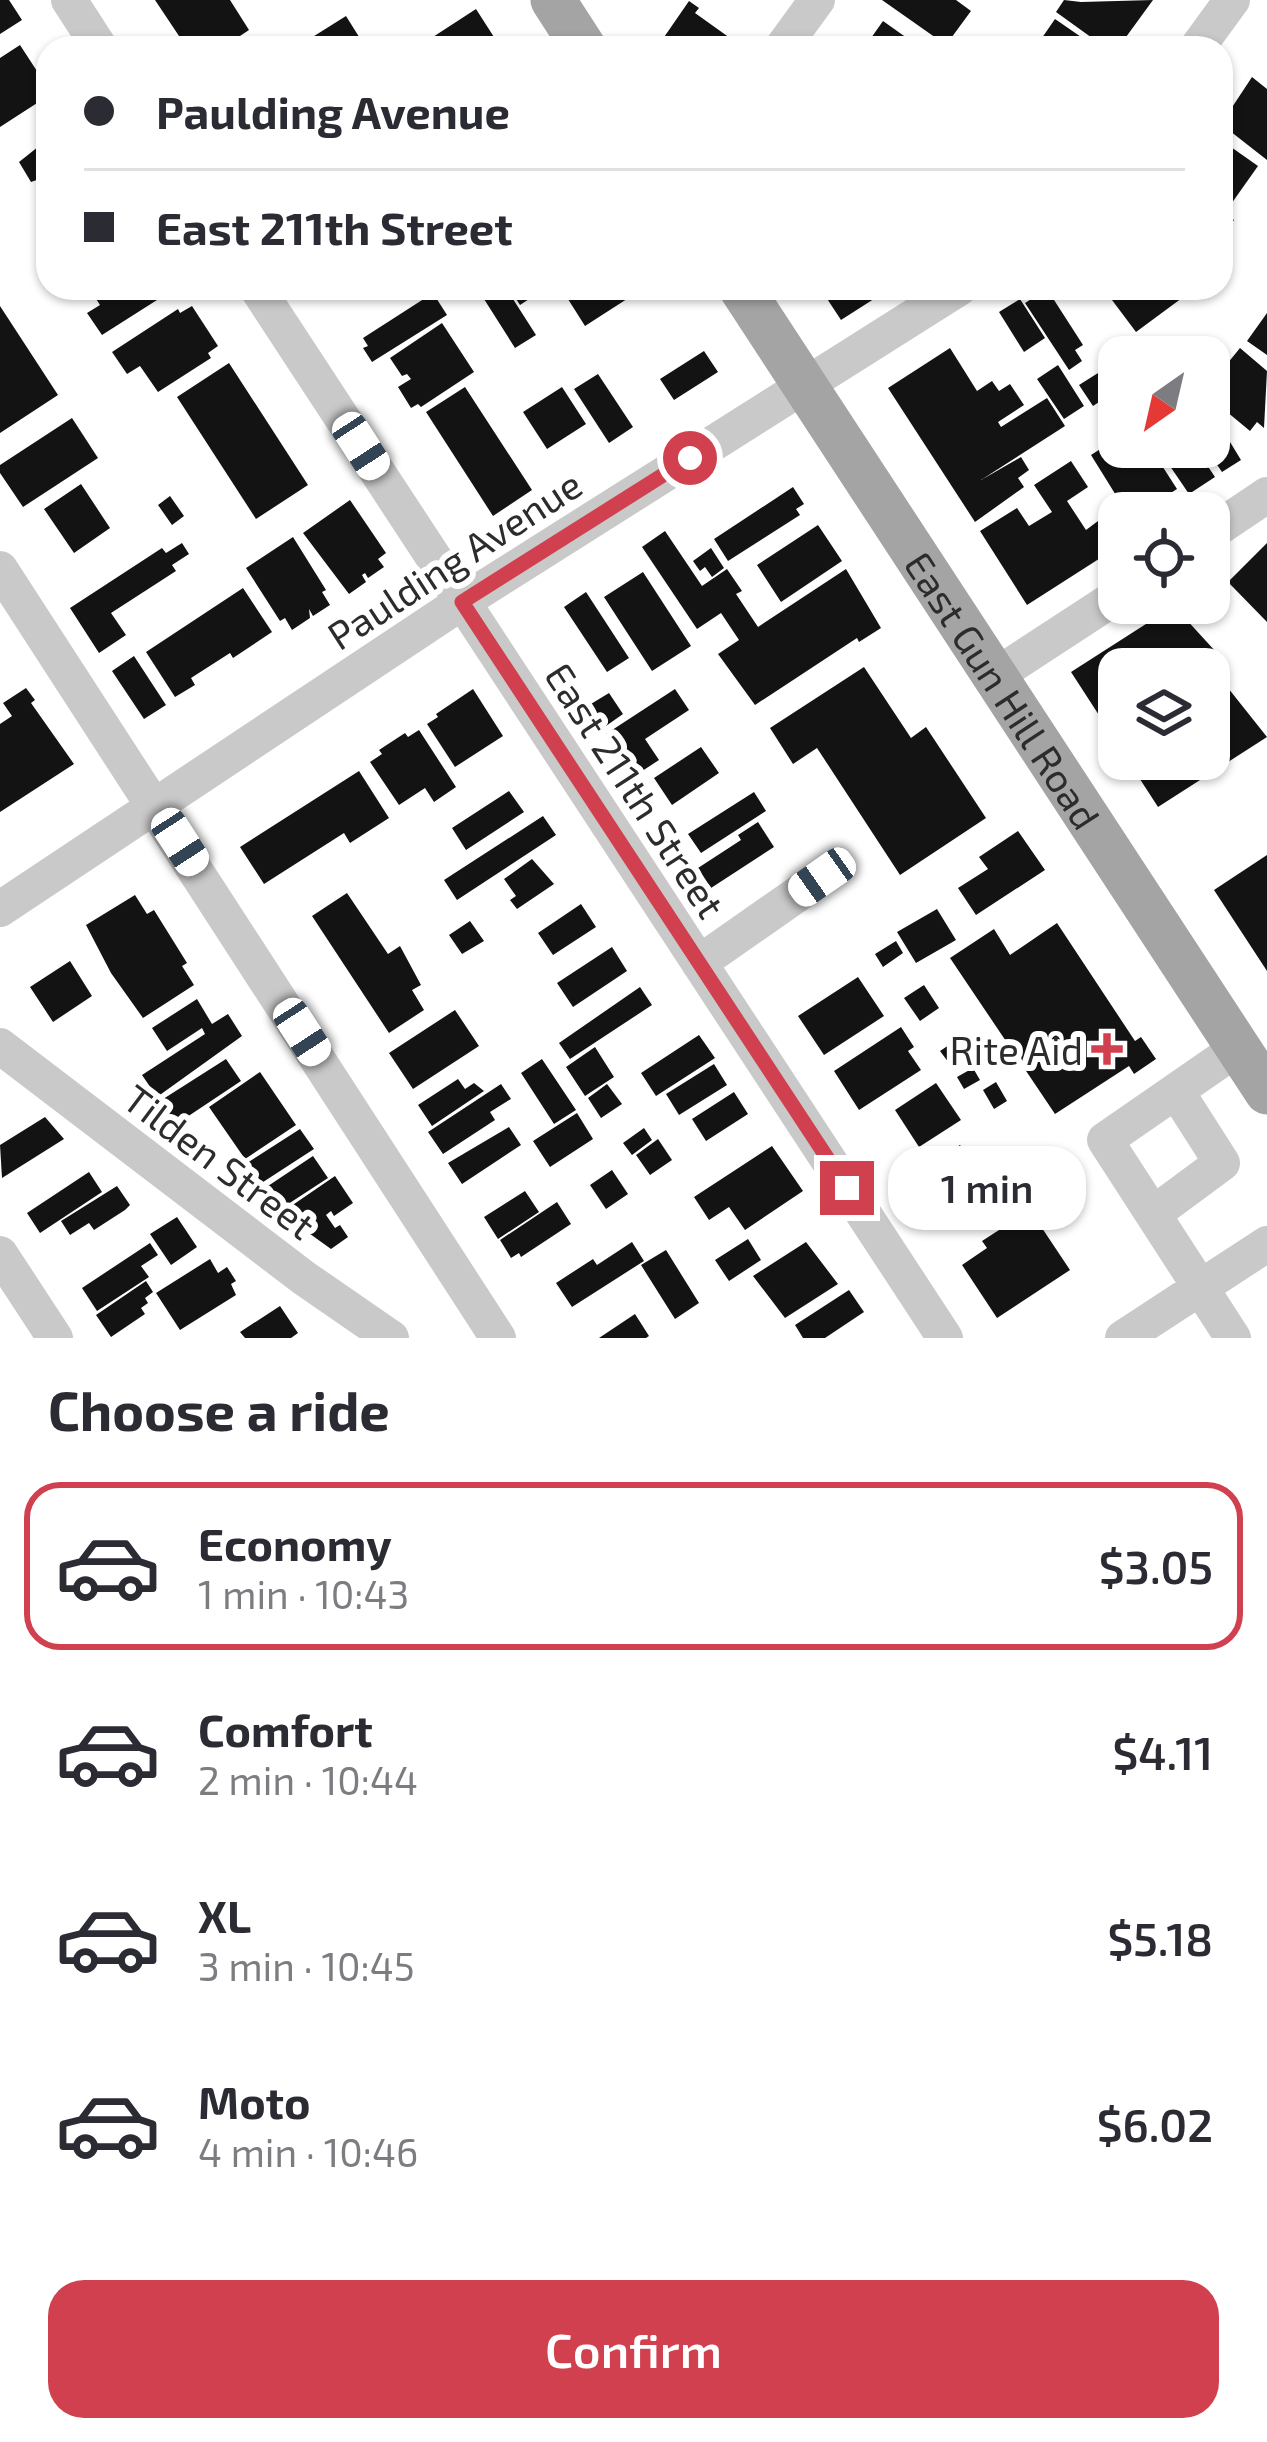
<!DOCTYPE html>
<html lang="en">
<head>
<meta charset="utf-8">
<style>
	:root { --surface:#fff; --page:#f7f7f7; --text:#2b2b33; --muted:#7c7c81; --line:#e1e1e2; --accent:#d1404e }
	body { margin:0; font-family:"Exo 2",sans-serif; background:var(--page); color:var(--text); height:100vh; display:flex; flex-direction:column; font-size:45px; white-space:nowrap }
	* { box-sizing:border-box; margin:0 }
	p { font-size:39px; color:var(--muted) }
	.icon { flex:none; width:66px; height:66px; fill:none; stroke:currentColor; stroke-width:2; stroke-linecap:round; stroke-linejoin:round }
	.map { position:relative; height:1338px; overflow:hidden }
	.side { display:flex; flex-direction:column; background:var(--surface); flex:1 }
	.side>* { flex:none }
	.banner { position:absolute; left:36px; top:36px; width:1197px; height:264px; border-radius:36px; box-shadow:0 3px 9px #0004; display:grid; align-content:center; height:264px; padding:0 48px; background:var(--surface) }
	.needle { width:78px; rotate:214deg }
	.fabs { position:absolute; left:1098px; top:336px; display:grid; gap:24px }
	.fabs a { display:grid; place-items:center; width:132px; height:132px; border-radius:24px; background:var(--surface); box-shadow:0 3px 9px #0004; font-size:60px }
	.end { position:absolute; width:54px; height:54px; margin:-27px; border:15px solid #d1404e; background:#fff; box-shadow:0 0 0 6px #fff }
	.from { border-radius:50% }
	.bubble { position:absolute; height:84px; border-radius:36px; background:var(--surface); box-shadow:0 3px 9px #0004; font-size:39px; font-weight:600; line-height:84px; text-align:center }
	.car { position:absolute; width:36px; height:72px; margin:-36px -18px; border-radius:15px; box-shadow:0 0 9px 3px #0007; background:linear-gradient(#fff 24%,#345 0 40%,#fff 0 76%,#345 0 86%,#fff 0) }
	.banner b { display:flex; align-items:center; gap:42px; height:114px; font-size:45px }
	.banner b+b { border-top:3px solid var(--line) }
	.banner i { width:30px; height:30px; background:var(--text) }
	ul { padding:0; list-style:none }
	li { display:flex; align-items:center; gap:36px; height:168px; margin:0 24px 18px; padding:0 24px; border:6px solid transparent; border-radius:36px }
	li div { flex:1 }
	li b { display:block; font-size:45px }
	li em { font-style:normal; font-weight:600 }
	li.current { border-color:var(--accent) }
	li>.icon { width:108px; height:108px; stroke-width:1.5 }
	h2 { padding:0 48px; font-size:54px; line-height:144px }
	.primary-button { display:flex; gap:24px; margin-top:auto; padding:24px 48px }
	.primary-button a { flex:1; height:138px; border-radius:36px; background:var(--accent); color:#fff; font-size:48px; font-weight:600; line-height:138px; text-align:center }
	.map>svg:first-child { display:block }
	.building { fill:#131313 }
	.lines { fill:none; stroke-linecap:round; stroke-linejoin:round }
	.minor { stroke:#c9c9c9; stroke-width:36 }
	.major { stroke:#a4a4a4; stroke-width:45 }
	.route { stroke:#d1404e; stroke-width:15 }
	.poi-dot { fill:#d1404e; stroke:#fff; stroke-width:4.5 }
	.labels { text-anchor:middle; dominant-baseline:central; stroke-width:12; stroke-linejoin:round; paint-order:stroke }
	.street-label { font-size:39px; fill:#2c2c2c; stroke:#fff }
	.poi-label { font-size:39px; fill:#2c2c2c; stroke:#fff; text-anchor:end }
</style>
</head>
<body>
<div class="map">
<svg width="1267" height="1338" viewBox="0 0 1267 1338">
	<rect width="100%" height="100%" fill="#fff"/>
	<path class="building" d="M0,0H9L22,20L0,34Z
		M155,0H230L249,30L222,48H187Z
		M882,0H956L971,11L946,45Z
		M1064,0L1081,2L1153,0L1118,48H1106L1056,12Z
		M689,1L699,8L695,13L737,43L734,48H663L660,43Z
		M476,9L501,48H416Z
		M346,16L366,48H317L311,38Z
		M1055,19L1097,48H1035Z
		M883,21L921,48H864Z
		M20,45L48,88V96L0,127V58Z
		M1252,77L1267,89V160L1221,124Z
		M48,139V176L31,182L19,162Z
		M1221,140L1258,166L1224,214L1234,220L1221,238Z
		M89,288H165L168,293L102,335L87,313L100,305Z
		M477,288H506L536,335L515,348Z
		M509,288H546L520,305Z
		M561,288H644L585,326Z
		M820,288H891L841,320Z
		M1103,288H1174L1182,298L1136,332Z
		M1047,289L1083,345L1075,350L1082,361L1069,370L1025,303Z
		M433,293L447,315L372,362L363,348L368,346L363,338Z
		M1020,299L1045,338L1024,352L999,312Z
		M0,306L58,395L0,433Z
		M192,306L218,346L208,353L211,358L158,392L140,366L127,374L112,352L178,309L180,313Z
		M1267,313V355L1247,341Z
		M442,323L474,372L421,407L418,404L411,408L398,387L411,379L407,374L402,376L390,358Z
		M950,348L977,391L992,381L999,391L1010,384L1024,405L998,422L1001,427L1047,398L1065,426L981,480L1021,457L1029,470L1018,478L1024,487L975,522L888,388Z
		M1240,348L1267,371L1264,428L1257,422L1250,431L1209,397V386Z
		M704,351L718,372L674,400L660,379Z
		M229,363L308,485L256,519L177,397Z
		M1058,365L1084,406L1064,419L1037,379Z
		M1106,368L1119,389L1093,406L1079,385Z
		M598,374L633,427L609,443L574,389Z
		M465,387L532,490L493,516L426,412Z
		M562,387L586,424L547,449L523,412Z
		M72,418L98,458L23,507L0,473V465Z
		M1119,437V447H1150L1177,489L1139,513H1127L1091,455Z
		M1227,437L1241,460L1222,472L1207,450Z
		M1157,447H1178L1182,454L1195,447L1215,477L1189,494Z
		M1071,461L1088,487L1067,501L1086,530L1098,521L1116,548L1027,605L980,531L1017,508L1029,526L1052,512L1034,485Z
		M81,484L110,528L74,553L44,509Z
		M793,487L804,504L796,509L800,515L728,561L714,539Z
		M170,496L184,516L172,525L158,505Z
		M350,500L386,553L378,559L384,567L368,578L365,573L362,575L366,582L349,594L303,533Z
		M818,525L842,561L781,602L757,565Z
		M665,531L702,586L727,569L742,591L736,594L758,627L846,569L881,628L859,642L857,638L755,705L718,654L739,640L721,613L697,629L642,547Z
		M293,537L326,590L322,592L330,605L313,616L309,609L310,618L292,630L285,618L280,621L246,568Z
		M182,543L189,554L172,565L176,571L111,613L126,635L99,653L70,608L162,548L166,553Z
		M1267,543V622L1228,582Z
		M711,548L724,568L712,577L705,567L700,571L693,561Z
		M643,572L691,646L652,671L604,597Z
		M243,588L272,632L233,658L230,653L191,678L195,685L175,697L146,652Z
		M586,592L629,658L607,672L564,607Z
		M1193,603H1212L1221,615L1210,623Z
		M1174,606L1216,652L1205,659L1267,737L1158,807L1127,759H1209V669H1171L1167,663L1158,669H1119V746L1071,672Z
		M134,656L166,705L144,719L112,671Z
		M864,667L911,738L926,727L986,818L900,875L817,748L793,764L770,728Z
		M26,688L35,700L31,703L74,764L0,812V724L12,716L3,703Z
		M473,689L503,736L455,767L427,724L438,717L436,714Z
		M675,689L689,710L645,739L659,760L633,777L606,734Z
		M609,693L623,714L596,733L581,710Z
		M419,730L456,787L434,802L425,788L399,805L370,762L382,754L379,750L405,733L408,737Z
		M701,747L719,773L672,805L654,778Z
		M359,771L389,818L350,843L344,833L264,884L240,847Z
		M509,791L524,812L466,850L452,828Z
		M754,792L766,811L701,853L688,834Z
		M543,816L556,835L457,900L444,880Z
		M758,822L774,847L711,888L698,868L741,840L738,835Z
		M1018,831L1045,870L976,915L958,888L988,869L979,857Z
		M1267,855V971L1214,890Z
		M532,859L554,884L517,909L510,900L516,896L504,879Z
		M347,893L388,954L400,946L421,985L412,990L424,1010L389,1033L312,916Z
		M135,895L147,914L154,910L187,963L182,966L194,985L143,1018L111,973L86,925Z
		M581,904L596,927L553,955L538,933Z
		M937,909L956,940L916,963L897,932Z
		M470,921L484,941L462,954L449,935Z
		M1057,923L1135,1041L1141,1037L1156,1059L1134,1074L1129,1066L1055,1114L950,958L994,929L1010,955Z
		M896,941L903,953L883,967L875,954Z
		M612,947L627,971L573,1007L557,983Z
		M70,961L92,996L53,1022L30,987Z
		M858,977L884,1016L824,1055L798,1016Z
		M924,985L939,1008L920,1021L904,998Z
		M640,987L652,1005L570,1059L559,1043Z
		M197,999L212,1024L228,1014L242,1036L157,1097L142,1075L205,1034L202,1028L167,1051L152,1028Z
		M455,1010L479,1046L413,1089L389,1053Z
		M901,1027L914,1047L908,1051L921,1070L859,1110L834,1071Z
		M699,1035L715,1058L656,1096L641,1073Z
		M955,1041L964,1053L949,1063L940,1051Z
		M595,1047L614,1077L585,1096L566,1067Z
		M226,1059L241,1081L172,1127L149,1108Z
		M542,1059L576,1110L554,1124L521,1073Z
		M714,1064L727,1085L679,1115L666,1094Z
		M973,1068L980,1080L964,1089L957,1077Z
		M260,1072L296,1125L245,1159L209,1107Z
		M458,1079L465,1089L474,1083L484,1091L432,1126L418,1105Z
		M996,1082L1007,1101L994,1109L983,1090Z
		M936,1083L961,1120L919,1147L895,1110Z
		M501,1084L511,1099L490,1112L495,1120L443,1154L428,1132Z
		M607,1084L622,1104L601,1118L588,1098Z
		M734,1092L748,1114L706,1141L692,1119Z
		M577,1113L593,1139L550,1167L533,1141Z
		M45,1117L64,1139L2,1178L0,1145Z
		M509,1127L521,1145L462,1184L448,1163Z
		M644,1128L652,1140L632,1155L623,1143Z
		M300,1129L314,1149L260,1184L247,1163Z
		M658,1139L672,1160L650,1175L636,1155Z
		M960,1145L966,1154L979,1146L996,1172L983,1180L990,1191L941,1222L912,1177Z
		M772,1146L803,1191L745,1230L729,1207L709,1220L694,1197Z
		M313,1156L328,1178L279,1210L265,1188Z
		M612,1170L628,1194L606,1209L590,1185Z
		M89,1172L102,1192L40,1233L27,1213Z
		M335,1176L353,1203L334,1216L331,1211L326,1215L335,1228L340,1225L348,1237L331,1249L281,1213Z
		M117,1186L130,1205L125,1210L94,1230L89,1223L70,1235L61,1221Z
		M525,1191L539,1212L498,1239L484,1217Z
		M557,1202L571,1224L521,1257L519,1253L511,1258L500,1240Z
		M1030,1210L1070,1270L997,1318L962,1265L987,1248L982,1241Z
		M177,1217L197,1247L171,1265L150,1234Z
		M748,1239L761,1260L729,1281L715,1260Z
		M632,1242L644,1261L572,1307L556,1283L593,1259L597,1265Z
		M806,1242L838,1284L785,1318L753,1276Z
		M150,1243L158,1255L141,1266L149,1277L97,1311L82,1288Z
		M666,1250L699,1303L675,1319L641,1265Z
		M210,1259L218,1273L227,1267L236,1281L231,1284L236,1295L180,1330L156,1293Z
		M146,1281L153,1292L145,1298L148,1303L141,1308L145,1314L111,1337L96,1315Z
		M849,1290L864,1312L825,1338H803L795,1325Z
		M280,1306L298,1333L291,1338H245L240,1332Z
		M635,1314L649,1336L646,1338H599Z"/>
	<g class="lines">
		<path class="minor" d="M69,0L100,48
			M782,48L817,0
			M1197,48L1232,0
			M257,288L945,1338
			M1209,534L1267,495
			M0,569L498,1338
			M995,676L1119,595
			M0,909L462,602L959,288
			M699,963L822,877
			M0,1046L304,1278L391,1338
			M1153,1214L1222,1163L1176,1091
			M0,1254L55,1338
			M1123,1338L1267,1244
			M1233,1338L1105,1140L1238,1048"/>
		<g class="major">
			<path d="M553,0L584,48"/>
			<path id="s1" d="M741,288L1267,1092"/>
		</g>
	</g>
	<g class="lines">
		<path class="route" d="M690,458L462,602L847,1188"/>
	</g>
	<path class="poi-dot" d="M1101 1031h12v12h12v12h-12v12h-12v-12h-12v-12h12z"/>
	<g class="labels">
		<g class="street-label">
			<text transform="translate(454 559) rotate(-33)">Paulding Avenue</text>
			<text stroke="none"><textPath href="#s1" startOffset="480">East Gun Hill Road</textPath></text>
			<text transform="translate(636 790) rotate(57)">East 211th Street</text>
			<text transform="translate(220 1161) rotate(37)">Tilden Street</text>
		</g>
		<g class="poi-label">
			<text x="1083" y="1049">Rite Aid</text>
		</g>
	</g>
</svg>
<div class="fabs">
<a><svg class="needle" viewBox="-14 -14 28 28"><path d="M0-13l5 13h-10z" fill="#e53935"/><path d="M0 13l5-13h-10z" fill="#7c7c81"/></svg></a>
<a><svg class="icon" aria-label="locate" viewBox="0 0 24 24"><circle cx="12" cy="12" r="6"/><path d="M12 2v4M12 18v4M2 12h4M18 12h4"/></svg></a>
<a><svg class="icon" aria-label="layers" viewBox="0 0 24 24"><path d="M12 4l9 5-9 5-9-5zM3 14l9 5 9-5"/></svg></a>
</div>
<i class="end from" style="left:690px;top:458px"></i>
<i class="end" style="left:847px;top:1188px"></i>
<div class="bubble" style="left:888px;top:1146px;width:198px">1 min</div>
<i class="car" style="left:361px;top:446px;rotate:147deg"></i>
<i class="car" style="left:180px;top:842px;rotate:147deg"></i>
<i class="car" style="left:822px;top:877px;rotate:235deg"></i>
<i class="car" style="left:302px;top:1032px;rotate:147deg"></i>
<div class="banner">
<b><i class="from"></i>Paulding Avenue</b>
<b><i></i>East 211th Street</b>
</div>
</div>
<section class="side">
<h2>Choose a ride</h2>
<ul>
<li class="current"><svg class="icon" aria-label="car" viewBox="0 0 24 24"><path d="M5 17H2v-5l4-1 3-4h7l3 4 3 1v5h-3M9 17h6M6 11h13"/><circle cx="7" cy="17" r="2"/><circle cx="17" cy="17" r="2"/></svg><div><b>Economy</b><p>1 min · 10:43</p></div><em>$3.05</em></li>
<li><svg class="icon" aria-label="car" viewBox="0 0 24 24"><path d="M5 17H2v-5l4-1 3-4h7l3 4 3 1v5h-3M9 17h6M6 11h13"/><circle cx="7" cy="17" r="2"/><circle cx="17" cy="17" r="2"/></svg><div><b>Comfort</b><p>2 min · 10:44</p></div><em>$4.11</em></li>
<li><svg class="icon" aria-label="car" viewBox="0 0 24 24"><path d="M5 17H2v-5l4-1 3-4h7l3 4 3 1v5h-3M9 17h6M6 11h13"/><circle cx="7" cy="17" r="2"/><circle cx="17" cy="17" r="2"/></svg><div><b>XL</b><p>3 min · 10:45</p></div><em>$5.18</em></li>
<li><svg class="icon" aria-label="car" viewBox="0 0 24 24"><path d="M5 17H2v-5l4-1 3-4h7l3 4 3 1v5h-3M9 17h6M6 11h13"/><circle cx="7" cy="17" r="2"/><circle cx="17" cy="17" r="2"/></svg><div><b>Moto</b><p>4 min · 10:46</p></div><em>$6.02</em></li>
</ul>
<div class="primary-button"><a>Confirm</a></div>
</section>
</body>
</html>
